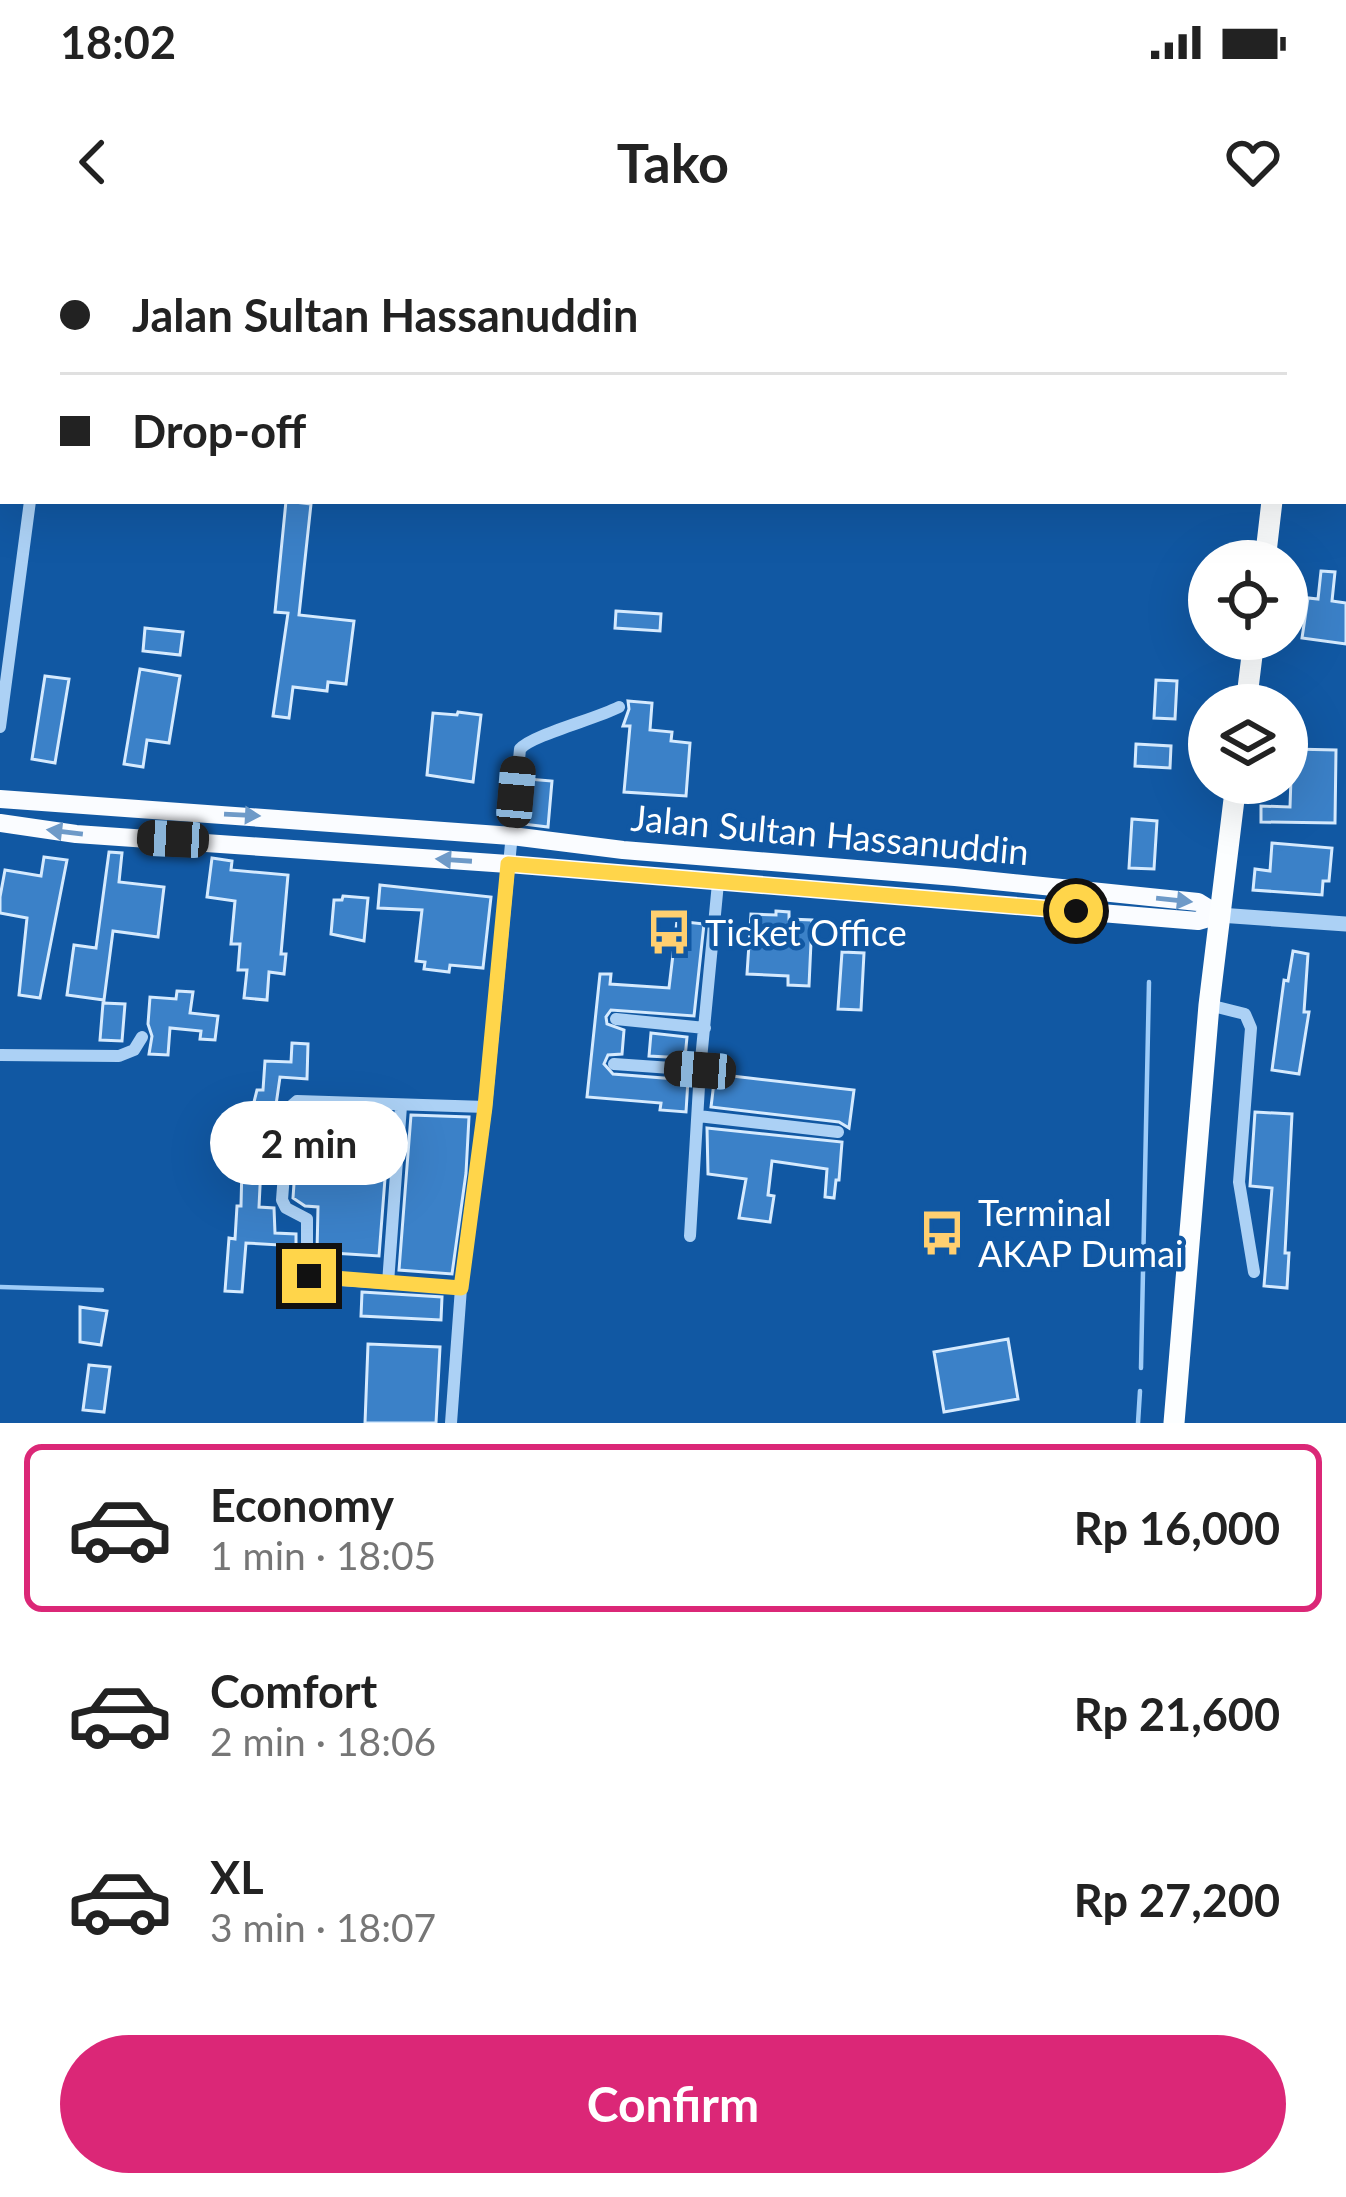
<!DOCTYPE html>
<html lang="en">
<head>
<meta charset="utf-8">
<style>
	:root { --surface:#fff; --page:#f6f6f6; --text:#222; --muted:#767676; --line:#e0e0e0; --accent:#db2777 }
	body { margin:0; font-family:Lato,sans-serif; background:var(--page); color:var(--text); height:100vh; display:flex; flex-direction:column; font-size:45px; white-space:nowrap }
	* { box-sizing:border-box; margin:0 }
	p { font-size:39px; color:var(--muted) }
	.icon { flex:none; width:66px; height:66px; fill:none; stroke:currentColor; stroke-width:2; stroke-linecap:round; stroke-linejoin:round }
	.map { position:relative; height:1183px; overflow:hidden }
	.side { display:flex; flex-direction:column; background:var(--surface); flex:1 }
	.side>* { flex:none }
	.hud { position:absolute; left:0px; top:0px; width:1347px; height:264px; box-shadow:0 12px 48px #0002; display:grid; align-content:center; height:264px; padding:0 60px; background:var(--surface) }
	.fabs { position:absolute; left:1188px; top:300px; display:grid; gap:24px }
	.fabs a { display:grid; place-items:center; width:120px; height:120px; border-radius:50%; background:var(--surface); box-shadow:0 12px 48px #0002; font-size:60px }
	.end { position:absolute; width:54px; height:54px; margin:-27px; border:15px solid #ffd54a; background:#111; box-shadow:0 0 0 6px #111 }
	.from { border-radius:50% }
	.bubble { position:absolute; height:84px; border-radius:42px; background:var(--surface); box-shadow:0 12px 48px #0002; font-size:39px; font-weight:700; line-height:84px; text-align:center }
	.car { position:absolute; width:36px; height:72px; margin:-36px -18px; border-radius:15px; box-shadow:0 0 9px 3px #0007; background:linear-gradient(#222 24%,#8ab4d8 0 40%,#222 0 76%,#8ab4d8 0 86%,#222 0) }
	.hud b { display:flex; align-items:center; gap:42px; height:114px; font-size:45px }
	.hud b+b { border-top:3px solid var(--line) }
	.hud i { width:30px; height:30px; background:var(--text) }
	ul { padding:21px 0 0; list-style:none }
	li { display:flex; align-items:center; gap:36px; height:168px; margin:0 24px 18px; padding:0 36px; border:6px solid transparent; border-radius:18px }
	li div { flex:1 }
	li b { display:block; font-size:45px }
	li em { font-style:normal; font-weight:700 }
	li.selected { border-color:var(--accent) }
	li>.icon { width:108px; height:108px; stroke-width:1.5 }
	.cta { display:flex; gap:24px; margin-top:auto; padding:24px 60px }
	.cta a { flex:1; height:138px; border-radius:72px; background:var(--accent); color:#fff; font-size:48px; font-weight:700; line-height:138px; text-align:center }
	.status { display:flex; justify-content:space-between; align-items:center; height:84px; padding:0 60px; background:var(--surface); direction:ltr }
	.status svg { height:33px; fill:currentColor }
	header { display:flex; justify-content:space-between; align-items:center; height:156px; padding:0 60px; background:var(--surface); font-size:54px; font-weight:700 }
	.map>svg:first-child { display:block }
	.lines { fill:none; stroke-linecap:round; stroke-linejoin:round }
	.stream { stroke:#9eccf8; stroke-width:4.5 }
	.building { fill:#3b81c8; stroke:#d5eafe; stroke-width:3 }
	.minor { stroke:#acd1f5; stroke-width:12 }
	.tertiary { stroke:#acd1f5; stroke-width:15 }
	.primary { stroke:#fafcff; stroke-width:18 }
	.trunk { stroke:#fcfeff; stroke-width:21 }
	.oneway { fill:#6e9ac8 }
	.route { stroke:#ffd54a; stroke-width:15 }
	.labels { text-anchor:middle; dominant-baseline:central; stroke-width:9; stroke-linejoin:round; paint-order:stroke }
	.street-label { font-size:36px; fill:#fff; stroke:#1158a3 }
	.poi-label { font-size:36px; fill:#fff; stroke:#1158a3; text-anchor:start }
</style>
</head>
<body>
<div class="status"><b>18:02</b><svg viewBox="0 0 49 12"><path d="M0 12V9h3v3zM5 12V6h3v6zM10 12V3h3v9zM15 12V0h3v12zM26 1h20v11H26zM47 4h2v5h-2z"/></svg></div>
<header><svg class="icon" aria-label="back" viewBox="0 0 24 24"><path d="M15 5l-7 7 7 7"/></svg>Tako<svg class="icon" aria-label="heart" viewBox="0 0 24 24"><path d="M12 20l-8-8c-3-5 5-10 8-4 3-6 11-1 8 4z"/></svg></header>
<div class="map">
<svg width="1346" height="1183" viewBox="0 0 1346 1183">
	<rect width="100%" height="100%" fill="#1158a3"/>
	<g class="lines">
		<path class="stream" d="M0,1047L102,1050
			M1141,1128L1149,742
			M1138,1183L1140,1151"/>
	</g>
	<path class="building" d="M286,261L311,264L299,375L354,381L346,444L328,442L327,451L293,447L289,478L273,476L288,373L275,372Z
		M1321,331L1335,332L1332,361L1346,363V404L1302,398L1308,358L1318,359Z
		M616,371L661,374L660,391L615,388Z
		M145,388L183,392L180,415L143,411Z
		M140,429L180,436L169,503L147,500L143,527L124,524Z
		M45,436L69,439L55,523L32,519Z
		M1156,440L1177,441L1175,479L1154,478Z
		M628,461L652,463L650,490L672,492L671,501L690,503L686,556L624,552L630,486H623L629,469Z
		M458,472L481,475L473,542L427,535L433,473L457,475Z
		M1136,504L1171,506L1170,528L1135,526Z
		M1292,509L1336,510L1335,583L1261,582V566L1290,567Z
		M528,539L552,541L548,587L523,584Z
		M1132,579L1157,581L1154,629L1129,628Z
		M1272,603L1332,608L1329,641H1323L1322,655L1253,650L1255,629L1270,631Z
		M109,612L122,613L119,642L164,647L158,697L113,691L104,760L67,755L74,705L96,708Z
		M44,617L67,620L40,758L19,755L27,678L0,673V657L5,630L41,636Z
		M212,618L232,621L231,630L288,635L281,714H286L284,734L269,732L267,760L244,758L247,730H238L240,704H231L235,661L207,657Z
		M380,645L491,657L483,728L450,725L449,732L424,729L425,722L416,721L422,670L378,668Z
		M343,656L368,658L364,701L331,694L334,660H342Z
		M776,671L789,672V679L812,680L809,746L788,745V736L747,734L751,674L776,675Z
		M677,681L704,684L694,776L611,770L606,777L607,784L624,790L622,814L608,815L604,824L613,834L688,840L686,872L660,870L661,863L587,857L600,734H611L610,744L669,748Z
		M1293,711L1308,714L1304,772H1309L1299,834L1272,830L1284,740L1288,741Z
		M842,712L864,713L861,770L838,769Z
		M177,751L193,752L190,773L218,776L215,800L200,799L201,791L170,788L168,815L149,814L152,796L148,784L150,757L176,759Z
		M103,763L125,764L122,801L100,800Z
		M651,793L687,797L685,818L649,816Z
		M292,803L308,804L307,839L280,837L276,865L272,864L266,893L247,890L257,850H263L265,821L291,822Z
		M715,834L854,850L849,888L839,882L711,867Z
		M1255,872L1292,874L1285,1013H1289L1287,1048L1264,1046L1272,948L1250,946Z
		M299,873L390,874L379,1016L317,1012L318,967L305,966L293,958Z
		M411,875L469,877L466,933L452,1034L399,1030Z
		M707,888L842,902L839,940H836L834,958L825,957L827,929L772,921L768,955L774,956L770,982L739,978L746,939L708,934Z
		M242,926H261L259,967L274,968L275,993L296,994V1006L246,1003L242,1052L225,1051L229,998L235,999L237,966H241Z
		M362,1052L442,1057L441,1080L361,1076Z
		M80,1067L107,1071L101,1105L80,1102Z
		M1008,1099L1018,1159L944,1172L934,1112Z
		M368,1104L440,1107L436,1183H365Z
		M89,1125L110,1127L104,1172L83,1170Z"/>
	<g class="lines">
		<path class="minor" d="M70,3V0
			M0,141H3
			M0,487L30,261
			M1209,765L1245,774L1251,788L1239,942L1254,1032
			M616,779L705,788
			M0,815L119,816L134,810L142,797
			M614,824L700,830
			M698,876L838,892
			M690,996L700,830L718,643
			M388,1043L401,866
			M461,1048L311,1038L307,1032V979L286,968L282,960L289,868L297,861L486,867
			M451,1183L461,1048L486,867L520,509C532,495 596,479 619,467"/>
		<path class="tertiary" d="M1219,675L1346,684"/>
		<path class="primary" d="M0,559L512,596L623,610L955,637L1198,662L1219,675L1198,681L508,624L76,594L0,583"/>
		<path class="trunk" d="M1301,3V0
			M1265,321L1272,261
			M1246,465L1254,399
			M1174,1183L1209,765L1236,543"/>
	</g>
	<defs><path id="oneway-solid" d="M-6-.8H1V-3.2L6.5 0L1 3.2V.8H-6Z" transform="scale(3)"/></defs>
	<g class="oneway">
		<use href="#oneway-solid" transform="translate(242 575) rotate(3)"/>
		<use href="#oneway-solid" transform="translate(65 592) rotate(-173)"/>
		<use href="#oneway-solid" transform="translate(454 620) rotate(-176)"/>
		<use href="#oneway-solid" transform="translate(1174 660) rotate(6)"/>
	</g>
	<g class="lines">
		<path class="route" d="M309,1036L461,1048L485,867L508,624L1076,671"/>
	</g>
	<defs>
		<g id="bus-bare" transform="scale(3.6)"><path d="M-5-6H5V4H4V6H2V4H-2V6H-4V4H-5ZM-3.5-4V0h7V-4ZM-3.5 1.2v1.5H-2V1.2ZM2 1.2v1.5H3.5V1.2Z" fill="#ffcf70" stroke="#1158a3" stroke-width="2.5" paint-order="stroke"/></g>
	</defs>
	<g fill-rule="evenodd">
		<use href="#bus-bare" x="669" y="692"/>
		<use href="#bus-bare" x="942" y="993"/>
	</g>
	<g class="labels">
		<g class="street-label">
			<text transform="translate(830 594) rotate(5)">Jalan Sultan Hassanuddin</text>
		</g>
		<g class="poi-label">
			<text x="705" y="692">Ticket Office</text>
			<text x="978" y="972">Terminal<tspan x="978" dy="41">AKAP Dumai</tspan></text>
		</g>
	</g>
</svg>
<div class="fabs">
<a><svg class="icon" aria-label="locate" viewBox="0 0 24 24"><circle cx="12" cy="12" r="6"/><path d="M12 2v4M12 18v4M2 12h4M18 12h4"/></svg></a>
<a><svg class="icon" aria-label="layers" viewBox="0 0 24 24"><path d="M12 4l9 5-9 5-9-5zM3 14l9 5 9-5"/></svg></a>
</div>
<i class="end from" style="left:1076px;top:671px"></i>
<i class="end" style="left:309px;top:1036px"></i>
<div class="bubble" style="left:210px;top:861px;width:198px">2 min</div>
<i class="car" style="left:516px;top:552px;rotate:5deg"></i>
<i class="car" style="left:173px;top:599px;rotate:273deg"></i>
<i class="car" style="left:700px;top:830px;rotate:274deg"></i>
<div class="hud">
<b><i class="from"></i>Jalan Sultan Hassanuddin</b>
<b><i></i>Drop-off</b>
</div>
</div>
<section class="side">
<ul>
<li class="selected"><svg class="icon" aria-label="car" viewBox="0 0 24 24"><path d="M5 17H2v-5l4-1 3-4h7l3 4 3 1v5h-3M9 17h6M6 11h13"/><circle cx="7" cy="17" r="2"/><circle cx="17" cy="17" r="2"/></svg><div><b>Economy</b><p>1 min · 18:05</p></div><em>Rp 16,000</em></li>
<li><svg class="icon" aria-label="car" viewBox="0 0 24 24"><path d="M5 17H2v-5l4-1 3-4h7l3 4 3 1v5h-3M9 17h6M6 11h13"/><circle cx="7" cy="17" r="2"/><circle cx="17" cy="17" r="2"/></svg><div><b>Comfort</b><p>2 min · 18:06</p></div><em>Rp 21,600</em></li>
<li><svg class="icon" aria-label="car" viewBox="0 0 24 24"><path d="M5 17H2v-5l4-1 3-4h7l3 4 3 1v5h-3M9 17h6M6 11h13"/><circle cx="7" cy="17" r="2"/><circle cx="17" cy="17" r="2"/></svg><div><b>XL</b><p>3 min · 18:07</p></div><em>Rp 27,200</em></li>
</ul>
<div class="cta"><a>Confirm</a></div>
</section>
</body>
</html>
